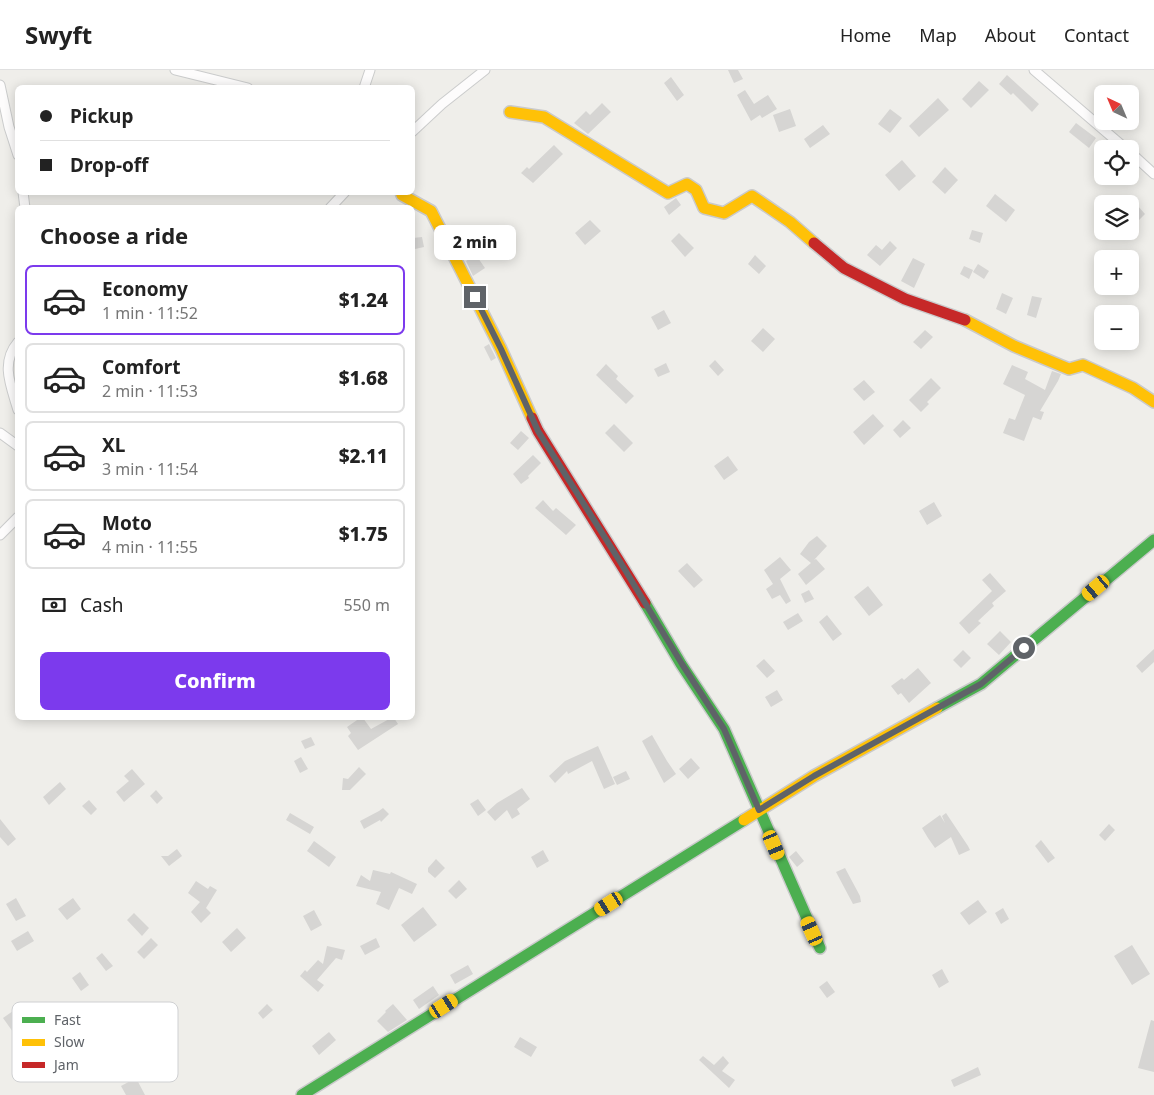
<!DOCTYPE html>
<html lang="en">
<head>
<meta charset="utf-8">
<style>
	:root { --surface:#fff; --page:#f6f6f6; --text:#222; --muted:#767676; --line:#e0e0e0; --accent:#7c3aed }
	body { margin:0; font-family:"Noto Sans",sans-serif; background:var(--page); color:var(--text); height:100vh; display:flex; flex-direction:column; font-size:19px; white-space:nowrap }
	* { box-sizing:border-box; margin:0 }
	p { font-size:16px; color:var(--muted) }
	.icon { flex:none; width:28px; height:28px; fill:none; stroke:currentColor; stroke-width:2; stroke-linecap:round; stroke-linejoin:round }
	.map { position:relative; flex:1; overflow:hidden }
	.details { position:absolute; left:15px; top:135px; width:400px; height:515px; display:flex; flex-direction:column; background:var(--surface); border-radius:8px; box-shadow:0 2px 12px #0003 }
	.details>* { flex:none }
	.guide { position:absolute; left:15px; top:15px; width:400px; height:110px; border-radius:8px; box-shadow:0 2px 12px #0003; display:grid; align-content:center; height:110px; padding:0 25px; background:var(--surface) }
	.needle { width:32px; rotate:316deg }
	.buttons { position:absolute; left:1094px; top:15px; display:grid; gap:10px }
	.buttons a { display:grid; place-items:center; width:45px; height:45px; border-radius:8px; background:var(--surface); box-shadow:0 2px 12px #0003; font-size:25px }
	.end { position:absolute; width:22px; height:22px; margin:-11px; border:6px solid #5f6368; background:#fff; box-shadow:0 0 0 2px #fff }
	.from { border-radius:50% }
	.bubble { position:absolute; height:35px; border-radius:8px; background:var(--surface); box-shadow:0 2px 12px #0003; font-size:16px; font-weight:800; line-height:35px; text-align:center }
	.car { position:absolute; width:15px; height:30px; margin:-15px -8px; border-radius:6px; box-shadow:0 0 4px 1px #0007; background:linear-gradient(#f5c518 24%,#345 0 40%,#f5c518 0 76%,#345 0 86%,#f5c518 0) }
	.guide b { display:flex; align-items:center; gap:18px; height:48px; font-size:19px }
	.guide b+b { border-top:1px solid var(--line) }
	.guide i { width:12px; height:12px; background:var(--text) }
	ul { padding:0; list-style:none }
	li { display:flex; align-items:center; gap:15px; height:70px; margin:0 10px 8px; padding:0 15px; border:2px solid var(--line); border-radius:8px }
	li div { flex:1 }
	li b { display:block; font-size:19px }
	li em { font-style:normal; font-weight:800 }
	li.on { border-color:var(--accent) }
	li>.icon { width:45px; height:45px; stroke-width:1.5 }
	h2 { padding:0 25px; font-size:22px; line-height:60px }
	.pay { display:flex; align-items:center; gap:12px; height:55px; padding:0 25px; font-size:19px }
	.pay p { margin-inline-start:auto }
	.button { display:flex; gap:10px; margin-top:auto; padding:10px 25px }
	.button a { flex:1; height:58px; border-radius:8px; background:var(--accent); color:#fff; font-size:20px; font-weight:800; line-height:58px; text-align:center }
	header { display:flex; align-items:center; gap:30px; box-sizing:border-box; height:70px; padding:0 25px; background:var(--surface); border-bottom:1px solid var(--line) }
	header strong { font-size:24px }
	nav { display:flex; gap:28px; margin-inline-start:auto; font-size:18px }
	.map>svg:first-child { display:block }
	.building { fill:#d6d5d3 }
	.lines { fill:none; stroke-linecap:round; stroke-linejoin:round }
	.street-casing { stroke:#cbcccc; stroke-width:11 }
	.fast-casing { stroke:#cacacb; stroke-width:14 }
	.slow-casing { stroke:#cacacb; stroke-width:14 }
	.jam-casing { stroke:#cacacb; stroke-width:14 }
	.street { stroke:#fdfcfc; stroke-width:9 }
	.fast { stroke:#4caf50; stroke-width:11 }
	.slow { stroke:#ffc107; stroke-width:11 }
	.jam { stroke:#c62828; stroke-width:11 }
	.route { stroke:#5f6368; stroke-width:6 }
	.key { fill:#fff; stroke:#cfd0d2; stroke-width:1 }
	.key-label { font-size:14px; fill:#5f6368 }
</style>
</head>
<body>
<header>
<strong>Swyft</strong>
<nav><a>Home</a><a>Map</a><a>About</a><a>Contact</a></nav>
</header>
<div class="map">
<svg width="1154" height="1025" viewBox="0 0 1154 1025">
	<rect width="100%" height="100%" fill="#efeeea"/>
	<path class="building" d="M728,0H738L743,9L734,13Z
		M1007,5L1039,34L1032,42L1013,23L1011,25L999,14Z
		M671,7L684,25L677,31L664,13Z
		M979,11L989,20L971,38L962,29Z
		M745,20L754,34L768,25L777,39L762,48L760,45L751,51L737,25Z
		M938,28L949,40L919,67L909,56Z
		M602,33L611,42L588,64L574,53L586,41L590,45Z
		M790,39L796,56L779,62L773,45Z
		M890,39L902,48L890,63L878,54Z
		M1076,53L1096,68L1089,78L1069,62Z
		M823,55L830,64L810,78L804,69Z
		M554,75L563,84L533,113L521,103L527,97L529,99Z
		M902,90L916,106L899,121L885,105Z
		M945,97L958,110L945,124L932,112Z
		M995,124L1015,140L1006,152L986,136Z
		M676,128L681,135L669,145L664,137Z
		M1137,135L1145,144L1135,154L1130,149V142Z
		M590,150L601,161L585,175L575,163Z
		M972,160L983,163L980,173L969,169Z
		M679,163L694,178L685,187L671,171Z
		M422,167L424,177L415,179L413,168Z
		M890,171L897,178L880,196L867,185L876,175L882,180Z
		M476,185L485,198L473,206L466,191Z
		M755,185L766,196L759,204L748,194Z
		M913,188L925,194L914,218L901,211Z
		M978,194L989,201L984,209L973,202Z
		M964,196L973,200L969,209L960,204Z
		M1002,223L1013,228L1006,244L996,239Z
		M1032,226L1042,228L1036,248L1027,245Z
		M664,240L671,253L658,260L651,247Z
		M763,258L775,269L763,282L751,271Z
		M925,260L933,267L921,279L913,272Z
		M489,274L496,288L491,291L484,277Z
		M715,290L724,300L718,306L709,296Z
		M666,293L670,302L658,307L654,299Z
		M606,294L618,306L616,309L634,326L626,334L596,305Z
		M1012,295L1028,302L1025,309L1045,320L1052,301L1061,304L1058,311L1040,341L1044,342L1041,350L1033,347L1024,371L1003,363L1009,348L1015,350L1025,325L1003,314Z
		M931,308L941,318L927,332L929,334L921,342L909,330Z
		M864,310L875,322L864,331L853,319Z
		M873,344L884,356L864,375L853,362Z
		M903,350L911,358L900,368L893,360Z
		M614,354L633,373L624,382L605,363Z
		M521,361L529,368L518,380L510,373Z
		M533,385L541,393L528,406L529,408L521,414L513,404Z
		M728,386L738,400L724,410L714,396Z
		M543,430L553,441L556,438L576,455L566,465L535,438Z
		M934,432L942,446L927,455L919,441Z
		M817,466L827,476L814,490L816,489L825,499L806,515L798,504L811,493L800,484L809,472Z
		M780,487L791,500L780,509L791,531L786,534L780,525L772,529L766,519L773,514L764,500Z
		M687,493L703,510L694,518L678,501Z
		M990,503L1006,521L992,533L994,536L978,551L981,553L969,564L959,553L992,521L982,510Z
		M868,516L883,535L869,546L854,527Z
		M809,520L814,529L805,533L801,524Z
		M798,543L803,551L788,560L783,552Z
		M827,545L842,564L833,571L819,552Z
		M1000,561L1011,572L999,585L987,574Z
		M1154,579V592L1142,603L1136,596Z
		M963,580L971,588L961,598L953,590Z
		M764,589L775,601L767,608L756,596Z
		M918,598L931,613L909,633L901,623L898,625L891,616L902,608L904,610Z
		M777,620L783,630L771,637L765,627Z
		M360,648H363L371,659L391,648H394L398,654L358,680L348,666L351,663L347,657Z
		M652,665L667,691L676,704L664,713L642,671Z
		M311,667L315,675L305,679L301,671Z
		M598,676L615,714L604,719L592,691L568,704L567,701L555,713L549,706L565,691Z
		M301,687L308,699L300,703L294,691Z
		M691,688L700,698L688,709L679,699Z
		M359,697L366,704L350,720H342L343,708L348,709Z
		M132,699L145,714L124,732L116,722L129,711L124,706Z
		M626,701L630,709L617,715L613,707Z
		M60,712L66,719L49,735L43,727Z
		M522,718L530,729L517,739L520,744L512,749L507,740L495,751L487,742L497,733Z
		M156,720L163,728L157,734L150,726Z
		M478,729L486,740L478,746L470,734Z
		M89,730L97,739L91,745L82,736Z
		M383,738L389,744L381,752L380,750L364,759L360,751L379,741Z
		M290,743L314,757L310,764L286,750Z
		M946,743L968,776L970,780L959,785L951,767L935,778L928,768L922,758L940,745L945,753L942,746Z
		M0,749L16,769L8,776L0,767Z
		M1109,754L1115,760L1105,771L1099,765Z
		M1041,770L1055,788L1048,793L1035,776Z
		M314,771L336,787L329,797L307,781Z
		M177,779L182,786L169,796L161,786H168Z
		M543,780L549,791L537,798L531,787Z
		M796,781L804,791L797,797L789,787Z
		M436,789L445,798L435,808L428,802V798Z
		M845,798L860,826L861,832L853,834L836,802Z
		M373,800L390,804L391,802L417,814L412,824L399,818L389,840L376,834L381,822L356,816L361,805L370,811Z
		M459,810L467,819L456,829L448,821Z
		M196,811L208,819L210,816L217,820L206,838L211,843L201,853L191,842L200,832L188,823Z
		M16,828L26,846L16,851L6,834Z
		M73,828L81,839L67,850L58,839Z
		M978,830L987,842L969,855L960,843Z
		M423,837L437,855L414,872L401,855Z
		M1003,838L1009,849L1001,854L995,843Z
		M314,840L322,855L311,861L303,846Z
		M134,843L149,858L142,866L127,850Z
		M237,858L246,868L231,882L222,872Z
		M28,861L34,871L17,881L11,871Z
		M151,868L158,875L144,889L137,882Z
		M376,868L380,877L365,885L360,876Z
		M1132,875L1150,904L1132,915L1114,886Z
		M327,876L345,880L342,890L336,888L317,910L324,915L318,922L300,906L305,900L307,902L318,890L323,894Z
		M102,883L113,896L106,901L96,888Z
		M468,895L473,904L455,914L450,905Z
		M942,899L949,912L939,918L932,905Z
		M80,902L89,915L81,921L72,908Z
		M827,911L835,922L827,928L819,917Z
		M433,916L439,925L419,939L413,930Z
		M267,934L273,940L263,949L258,943Z
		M393,934L407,950L388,962L377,951L386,942L385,941Z
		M13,941L23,956L13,962L3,948Z
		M1151,950L1154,951V1002L1138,998Z
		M329,962L336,970L319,985L312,976Z
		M520,967L537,977L531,987L514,977Z
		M703,986L714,995L723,986L729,993L722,1001L735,1010L729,1018L699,990Z
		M978,997L981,1005L954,1017L951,1010Z
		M136,1008L145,1025H126L121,1016Z"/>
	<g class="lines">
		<g class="street-casing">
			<path id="street" d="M175,0L248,18
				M1034,0L1126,79
				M0,15L9,57L18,85
				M364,18L370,0
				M412,62L442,34L485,0
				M1130,82L1154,104
				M23,122L25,138
				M330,138L345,122
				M18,272C0,293 11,316 18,340
				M0,363L18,376
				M0,465L18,447"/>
		</g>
		<g class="fast-casing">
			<path id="fast" d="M645,533L681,594L724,659L820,878
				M937,638L981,614L1154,470
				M302,1025L744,750"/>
		</g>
		<g class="slow-casing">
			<path id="slow" d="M510,42L544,47L668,123L687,114L696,120L704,138L724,143L752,126L790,152L814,173
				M401,122L402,125L431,141L501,279L532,348
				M965,250L1014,276L1069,299L1083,295L1133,318L1154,332
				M744,750L814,706L937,638"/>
		</g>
		<g class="jam-casing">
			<path id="jam" d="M814,173L844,198L905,229L965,250
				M532,348L538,361L645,533"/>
		</g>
		<use href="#street" class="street"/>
		<use href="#fast" class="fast"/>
		<use href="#slow" class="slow"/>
		<use href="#jam" class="jam"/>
	</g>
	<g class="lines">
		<path class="route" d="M475,227L501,279L538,361L619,490L682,594L724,659L759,740L814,706L981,614L1024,578"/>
	</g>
	<rect x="12" y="932" width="166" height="80" rx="8" class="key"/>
	<rect x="22" y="947" width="23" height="6" fill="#4caf50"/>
	<rect x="22" y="969" width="23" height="7" fill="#ffc107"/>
	<rect x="22" y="992" width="23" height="6" fill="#c62828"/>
	<g class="key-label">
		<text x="54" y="955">Fast</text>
		<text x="54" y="977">Slow</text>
		<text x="54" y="1000">Jam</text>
	</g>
</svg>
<div class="buttons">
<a><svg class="needle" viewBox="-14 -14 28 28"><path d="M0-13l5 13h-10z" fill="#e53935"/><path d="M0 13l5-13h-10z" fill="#767676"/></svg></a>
<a><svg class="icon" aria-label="locate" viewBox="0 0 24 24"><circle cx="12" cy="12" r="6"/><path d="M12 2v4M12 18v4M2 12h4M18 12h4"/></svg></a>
<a><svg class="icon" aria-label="layers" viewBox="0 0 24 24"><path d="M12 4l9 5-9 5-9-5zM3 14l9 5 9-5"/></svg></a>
<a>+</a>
<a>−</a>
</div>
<i class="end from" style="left:1024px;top:578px"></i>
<i class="end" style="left:475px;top:227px"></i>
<div class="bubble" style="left:434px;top:155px;width:82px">2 min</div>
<i class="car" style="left:1096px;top:518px;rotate:230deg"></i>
<i class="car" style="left:774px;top:775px;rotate:157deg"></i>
<i class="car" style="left:609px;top:834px;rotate:238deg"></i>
<i class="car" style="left:812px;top:861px;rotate:336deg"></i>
<i class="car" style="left:444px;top:936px;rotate:58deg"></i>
<div class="guide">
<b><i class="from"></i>Pickup</b>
<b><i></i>Drop-off</b>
</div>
<section class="details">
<h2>Choose a ride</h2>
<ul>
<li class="on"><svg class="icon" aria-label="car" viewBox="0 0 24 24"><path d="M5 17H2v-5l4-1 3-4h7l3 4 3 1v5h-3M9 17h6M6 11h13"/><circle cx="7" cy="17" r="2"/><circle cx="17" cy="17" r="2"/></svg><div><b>Economy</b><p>1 min · 11:52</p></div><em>$1.24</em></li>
<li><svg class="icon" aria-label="car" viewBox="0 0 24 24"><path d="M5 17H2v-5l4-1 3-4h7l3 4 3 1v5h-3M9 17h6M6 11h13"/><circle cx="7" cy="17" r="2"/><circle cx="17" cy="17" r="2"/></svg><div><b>Comfort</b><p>2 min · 11:53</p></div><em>$1.68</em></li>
<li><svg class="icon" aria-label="car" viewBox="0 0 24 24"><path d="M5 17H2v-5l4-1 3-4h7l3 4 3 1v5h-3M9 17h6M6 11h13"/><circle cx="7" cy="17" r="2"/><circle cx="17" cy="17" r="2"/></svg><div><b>XL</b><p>3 min · 11:54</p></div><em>$2.11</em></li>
<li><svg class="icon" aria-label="car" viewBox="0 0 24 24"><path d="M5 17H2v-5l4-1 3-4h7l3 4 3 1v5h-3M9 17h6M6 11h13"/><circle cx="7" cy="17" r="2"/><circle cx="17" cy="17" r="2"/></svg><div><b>Moto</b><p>4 min · 11:55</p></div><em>$1.75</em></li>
</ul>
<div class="pay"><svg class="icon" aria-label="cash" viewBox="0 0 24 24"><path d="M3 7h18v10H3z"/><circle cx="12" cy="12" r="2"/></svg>Cash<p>550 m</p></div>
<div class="button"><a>Confirm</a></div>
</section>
</div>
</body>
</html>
